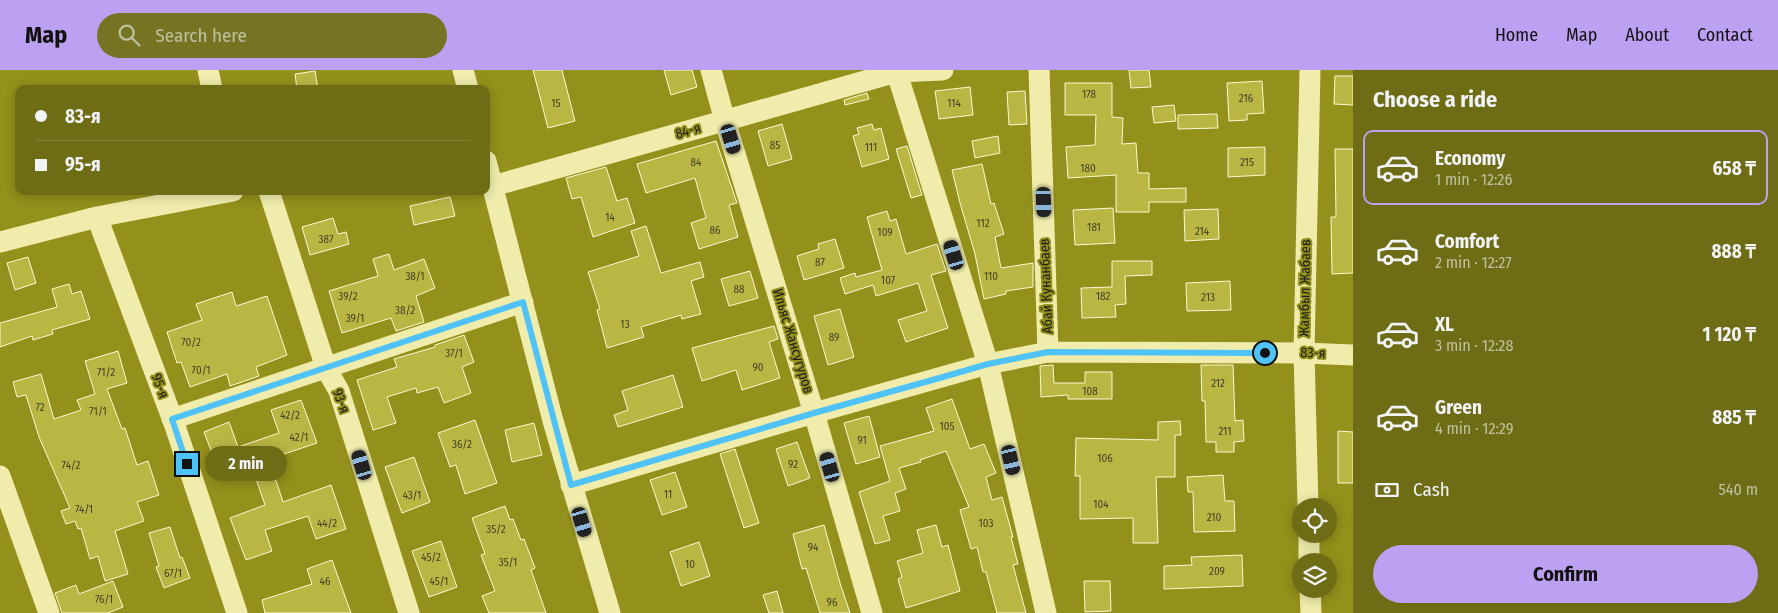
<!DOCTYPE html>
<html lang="en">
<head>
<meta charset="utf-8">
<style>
	:root { --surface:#6e6c14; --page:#767422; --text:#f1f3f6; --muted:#bfc0a0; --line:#807f34; --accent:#bca0f2 }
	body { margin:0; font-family:"Fira Sans Condensed",sans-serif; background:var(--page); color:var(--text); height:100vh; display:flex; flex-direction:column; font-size:19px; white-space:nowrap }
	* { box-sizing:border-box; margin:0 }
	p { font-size:16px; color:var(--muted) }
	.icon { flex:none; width:28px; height:28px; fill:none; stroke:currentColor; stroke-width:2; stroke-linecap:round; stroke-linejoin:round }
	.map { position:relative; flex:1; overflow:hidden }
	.side { display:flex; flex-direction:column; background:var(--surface); width:425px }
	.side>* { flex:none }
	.guide { position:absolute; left:15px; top:15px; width:475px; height:110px; border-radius:10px; box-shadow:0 2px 12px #0003; display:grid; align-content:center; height:110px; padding:0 20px; background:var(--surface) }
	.buttons { position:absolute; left:1292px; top:428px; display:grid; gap:10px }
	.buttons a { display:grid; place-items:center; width:45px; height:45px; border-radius:50%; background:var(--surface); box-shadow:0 2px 12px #0003; font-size:25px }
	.end { position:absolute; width:22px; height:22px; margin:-11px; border:6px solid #4fc3f7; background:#111; box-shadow:0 0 0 2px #111 }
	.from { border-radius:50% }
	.bubble { position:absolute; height:35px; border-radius:18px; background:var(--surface); box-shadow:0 2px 12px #0003; font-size:16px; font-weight:700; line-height:35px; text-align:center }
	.car { position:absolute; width:15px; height:30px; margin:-15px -8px; border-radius:6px; box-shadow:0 0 4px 1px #0007; background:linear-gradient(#222 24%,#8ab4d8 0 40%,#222 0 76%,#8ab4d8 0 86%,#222 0) }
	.guide b { display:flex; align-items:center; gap:18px; height:48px; font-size:19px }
	.guide b+b { border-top:1px solid var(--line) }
	.guide i { width:12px; height:12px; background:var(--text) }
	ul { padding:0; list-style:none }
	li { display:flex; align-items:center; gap:15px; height:75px; margin:0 10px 8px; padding:0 10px; border:2px solid transparent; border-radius:10px }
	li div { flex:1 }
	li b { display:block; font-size:19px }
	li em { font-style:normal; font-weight:700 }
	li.active { border-color:var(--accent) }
	li>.icon { width:45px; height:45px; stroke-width:1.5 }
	h2 { padding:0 20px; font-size:22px; line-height:60px }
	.pay { display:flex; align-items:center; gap:12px; height:55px; padding:0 20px; font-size:19px }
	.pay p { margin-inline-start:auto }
	.cta { display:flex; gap:10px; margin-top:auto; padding:10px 20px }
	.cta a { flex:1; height:58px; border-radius:30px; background:var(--accent); color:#111; font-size:20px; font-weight:700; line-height:58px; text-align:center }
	header { display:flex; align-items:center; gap:30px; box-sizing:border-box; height:70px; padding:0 25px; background:var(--accent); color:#111 }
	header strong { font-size:24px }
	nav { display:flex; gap:28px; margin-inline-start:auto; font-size:18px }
	.search { width:350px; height:45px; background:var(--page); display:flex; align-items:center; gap:12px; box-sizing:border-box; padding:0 18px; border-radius:28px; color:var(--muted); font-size:19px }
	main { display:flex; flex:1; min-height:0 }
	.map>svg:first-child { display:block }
	.building { fill:#bab644; stroke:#fbf9d2 }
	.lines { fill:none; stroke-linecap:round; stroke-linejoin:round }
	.minor { stroke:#efecac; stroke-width:21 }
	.route { stroke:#4fc3f7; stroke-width:6 }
	.labels { text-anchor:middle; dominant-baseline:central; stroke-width:4; stroke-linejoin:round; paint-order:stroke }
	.number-label { font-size:11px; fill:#444327 }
	.street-label { font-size:14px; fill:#1d1d1d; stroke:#93901b }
</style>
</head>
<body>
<header>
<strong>Map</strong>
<div class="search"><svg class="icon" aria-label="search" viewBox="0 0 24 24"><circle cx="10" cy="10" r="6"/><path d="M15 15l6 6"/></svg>Search here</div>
<nav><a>Home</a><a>Map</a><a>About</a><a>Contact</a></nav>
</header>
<main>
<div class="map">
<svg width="1353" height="543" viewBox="0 0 1353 543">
	<rect width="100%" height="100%" fill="#93901b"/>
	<path class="building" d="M533,0H562L575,51L548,58Z
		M664,0H692L697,17L671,25Z
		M1129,0H1149L1151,17L1131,18Z
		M315,1L318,19H297L295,4Z
		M1335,6H1353V35L1334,34Z
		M1262,11L1264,43L1247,44V50L1229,51L1227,13Z
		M1065,13H1112V47L1123,48L1122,74L1136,73L1138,103H1149V119L1186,118V132H1149V142H1116V105L1068,108L1066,77L1095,75L1096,45H1065Z
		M970,17L973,45L939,49L935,21Z
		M1025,21L1027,54L1009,55L1007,22Z
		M867,23L869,29L845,35L844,30Z
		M1174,35L1176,51L1154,53L1152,37Z
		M1217,44L1218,58L1178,59V45Z
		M782,54L792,89L768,96L758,61Z
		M872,54L874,60L881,58L889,89L862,97L853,66L859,64L857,58Z
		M998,66L1000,83L975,88L972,71Z
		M716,71L737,133L729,135L738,167L699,179L691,153L706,148L695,108L646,123L637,94Z
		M907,76L922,125L911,128L896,79Z
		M1265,77V105L1228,107V78Z
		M1335,79H1353V203L1332,204L1331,147H1336Z
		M982,94L991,134L994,133L1004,164L995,167L1001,198L1033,193V217L1006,221V224L984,229L975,184L960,133L952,100Z
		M606,97L617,131L627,128L635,153L593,167L581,127L572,129L566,108Z
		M450,127L455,146L414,155L410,136Z
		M1113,138L1115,173L1075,175L1073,140Z
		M1218,139L1219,169L1185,171L1184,140Z
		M887,141L890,151L896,149L906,184L937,174L946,201L931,205L948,258L906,272L898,250L927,241L918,213L876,226L873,215L845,224L840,208L855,203L856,207L882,200L867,147Z
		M333,148L338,164L346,162L349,174L310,185L302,157Z
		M646,156L661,203L700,192L704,207L691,211L701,244L682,249L681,245L641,257L644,267L607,278L597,240L600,239L588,202L639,186L631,161Z
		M835,169L844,198L804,210L797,186L819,179L818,174Z
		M389,184L394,200L424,189L435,218L416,226L424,252L396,261L391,248L342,263L329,221L378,206L373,189Z
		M28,187L36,213L15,220L7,193Z
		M1112,191H1152V205L1125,206L1126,234L1115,235L1116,247L1082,248L1081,218L1112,217Z
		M750,201L758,228L729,236L721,209Z
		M1230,211L1231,240L1187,241L1186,213Z
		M69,214L72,224L81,221L90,249L52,260L53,264L33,270L32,266L0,277V253L57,237L52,219Z
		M232,222L236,236L267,226L287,285L256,297L259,306L242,312L230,316L227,304L190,317L181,292L177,293L167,262L202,250L196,234Z
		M840,239L854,287L828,295L814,246Z
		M774,256L778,269L769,272L780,308L742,320L736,300L702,311L692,278Z
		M464,265L474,292L462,297L471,323L444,333L438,317L417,323L416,318L387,327L396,353L373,360L357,310L397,297L394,289L435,277V275Z
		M118,281L127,313L107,319L122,359L125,358L137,395L148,391L159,425L137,432L144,451L115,461L128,504L105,511L98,486L90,489L81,458L78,459L75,451L66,454L61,441L70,438L39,367L26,325L17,327L13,312L41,304L54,349L81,340L77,330L95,324L85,291Z
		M1053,295L1054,313H1085V302H1112V329H1068V325L1041,327L1040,296Z
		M1201,295H1233L1235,351L1243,350L1244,371L1234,372V382H1216V372H1206L1205,331H1202Z
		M673,305L683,337L618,357L614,345L628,340L622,321Z
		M952,329L970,379L984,374L996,403L986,407L992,430L1002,427L1013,467H1011L1018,494L1013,495L1026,543H997L986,502H983L977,477L971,479L960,440L969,437L946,381L920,390L921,392L899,398L906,419L895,423L900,441L883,446L890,470L875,474L859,422L890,411L880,376L934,361L926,338Z
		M301,330L317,373L269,389L283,432L331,415L346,459L316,469L308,446L265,460L272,481L246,490L230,448L265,435L251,395L221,407L204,362L229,352L238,377L279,363L271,340Z
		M869,346L880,387L856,394L844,353Z
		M475,350L497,413L465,424L456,395L450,397L438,363Z
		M1180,351L1181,365H1175V407H1156L1158,473H1133V448L1080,449V406H1075L1076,368L1158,370V352Z
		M534,353L542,385L512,392L505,360Z
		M1338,361L1353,362V413H1338Z
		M797,372L810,408L788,416L776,379Z
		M735,379L759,453L744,458L720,384Z
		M414,387L430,432L402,443L385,397Z
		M675,402L687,437L662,445L650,410Z
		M1223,405L1225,431H1234L1235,461L1194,462L1193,422H1188L1187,407Z
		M505,436L510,450L513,449L521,470L524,469L535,498L531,500L546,543H489L482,526L495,521L481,485L485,484L472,448Z
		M824,455L840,513L850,543H820L806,498L802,499L793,464Z
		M936,455L942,477L948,475L960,521L906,538L898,509L902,507L897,491L923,483L917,460Z
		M170,457L180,488L182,487L190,508L164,518L156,497L159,496L149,463Z
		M441,471L457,517L429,527L412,481Z
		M699,472L710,506L681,516L670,482Z
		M1242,485L1243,516L1164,519V496L1192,495L1191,487Z
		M332,490L351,543H265L262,530L312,514L307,499Z
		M113,511L123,537L108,543H62L55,523L76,515L79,524Z
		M1084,511H1110L1111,541L1085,542Z
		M777,521L783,543H769L763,525Z"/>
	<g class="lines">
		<path class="minor" d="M208,0L212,19
			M463,0L468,19
			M711,0L725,51L814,343L872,543
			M896,0L988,294L1046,543
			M1039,0L1048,282
			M486,91L553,351L610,543
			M493,116L897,2L943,0
			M269,121L326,298L339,321L409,543
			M97,147L175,356L237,543
			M0,172L97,147L233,121
			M172,349L523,232
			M0,406L49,543
			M571,415L814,343L988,294L1048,282L1304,283L1353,285
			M1308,436L1304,283L1310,0
			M1309,464V491
			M1310,519L1311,543"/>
	</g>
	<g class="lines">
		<path class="route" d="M187,394L172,349L523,232L571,415L814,343L936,309L988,294L1048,282L1265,283"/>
	</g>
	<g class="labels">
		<g class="number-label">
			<text x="1089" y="24">178</text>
			<text x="1246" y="28">216</text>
			<text x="556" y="33">15</text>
			<text x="954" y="33">114</text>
			<text x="775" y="75">85</text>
			<text x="871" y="77">111</text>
			<text x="696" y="92">84</text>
			<text x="1247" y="92">215</text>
			<text x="1088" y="98">180</text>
			<text x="610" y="147">14</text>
			<text x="983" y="153">112</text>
			<text x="1094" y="157">181</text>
			<text x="715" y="160">86</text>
			<text x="1202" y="161">214</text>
			<text x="885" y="162">109</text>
			<text x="326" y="169">387</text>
			<text x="820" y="192">87</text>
			<text x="415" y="206">38/1</text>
			<text x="991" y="206">110</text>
			<text x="888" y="210">107</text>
			<text x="739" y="219">88</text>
			<text x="348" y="226">39/2</text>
			<text x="1103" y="226">182</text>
			<text x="1208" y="227">213</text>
			<text x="405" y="240">38/2</text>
			<text x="355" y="248">39/1</text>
			<text x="625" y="254">13</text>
			<text x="834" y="267">89</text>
			<text x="191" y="272">70/2</text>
			<text x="454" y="283">37/1</text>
			<text x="758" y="297">90</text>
			<text x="201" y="300">70/1</text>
			<text x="106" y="302">71/2</text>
			<text x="1218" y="313">212</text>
			<text x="1090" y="321">108</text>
			<text x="40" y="337">72</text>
			<text x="98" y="341">71/1</text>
			<text x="290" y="345">42/2</text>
			<text x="947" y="356">105</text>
			<text x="1225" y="361">211</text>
			<text x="299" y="367">42/1</text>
			<text x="862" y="370">91</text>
			<text x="462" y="374">36/2</text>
			<text x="1105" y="388">106</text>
			<text x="793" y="394">92</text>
			<text x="71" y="395">74/2</text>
			<text x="668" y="424">11</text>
			<text x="412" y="425">43/1</text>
			<text x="1101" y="434">104</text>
			<text x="84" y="439">74/1</text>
			<text x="1214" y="447">210</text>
			<text x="327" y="453">44/2</text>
			<text x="986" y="453">103</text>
			<text x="496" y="459">35/2</text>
			<text x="813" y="477">94</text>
			<text x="431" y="487">45/2</text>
			<text x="508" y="492">35/1</text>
			<text x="690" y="494">10</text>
			<text x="1217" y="501">209</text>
			<text x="173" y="503">67/1</text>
			<text x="325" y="511">46</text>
			<text x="439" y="511">45/1</text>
			<text x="104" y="529">76/1</text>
			<text x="832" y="532">96</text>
		</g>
		<g class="street-label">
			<text transform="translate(688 61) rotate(-16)">84-я</text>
			<text transform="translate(1046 216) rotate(-92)">Абай Кунанбаев</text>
			<text transform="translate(1305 218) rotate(-89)">Жамбыл Жабаев</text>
			<text transform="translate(793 271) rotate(73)">Ильяс Жансугуров</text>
			<text transform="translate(1313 283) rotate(2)">83-я</text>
			<text transform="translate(160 316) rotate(70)">95-я</text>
			<text transform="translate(341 331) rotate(70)">93-я</text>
		</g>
	</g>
</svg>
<div class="buttons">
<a><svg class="icon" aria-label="locate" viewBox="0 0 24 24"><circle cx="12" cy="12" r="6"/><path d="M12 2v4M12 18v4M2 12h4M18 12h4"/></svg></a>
<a><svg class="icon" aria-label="layers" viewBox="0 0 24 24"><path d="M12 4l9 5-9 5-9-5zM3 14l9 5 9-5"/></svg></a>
</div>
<i class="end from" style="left:1265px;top:283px"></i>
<i class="end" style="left:187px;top:394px"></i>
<div class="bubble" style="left:205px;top:376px;width:82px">2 min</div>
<i class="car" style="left:731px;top:69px;rotate:163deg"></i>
<i class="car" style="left:1044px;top:132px;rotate:178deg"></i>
<i class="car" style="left:954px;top:185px;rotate:343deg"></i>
<i class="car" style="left:1011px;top:390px;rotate:167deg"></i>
<i class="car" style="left:362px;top:395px;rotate:343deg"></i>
<i class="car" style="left:830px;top:397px;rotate:344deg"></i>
<i class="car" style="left:582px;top:452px;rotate:163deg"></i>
<div class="guide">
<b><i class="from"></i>83-я</b>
<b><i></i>95-я</b>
</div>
</div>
<section class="side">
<h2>Choose a ride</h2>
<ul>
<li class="active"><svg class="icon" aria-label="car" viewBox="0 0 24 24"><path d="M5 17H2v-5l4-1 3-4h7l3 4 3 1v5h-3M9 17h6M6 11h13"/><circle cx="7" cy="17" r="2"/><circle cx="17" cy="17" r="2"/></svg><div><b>Economy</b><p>1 min · 12:26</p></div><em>658 ₸</em></li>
<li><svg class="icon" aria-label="car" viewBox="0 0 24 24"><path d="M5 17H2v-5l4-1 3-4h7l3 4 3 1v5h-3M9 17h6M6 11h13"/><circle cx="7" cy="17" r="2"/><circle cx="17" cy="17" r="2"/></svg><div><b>Comfort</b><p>2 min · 12:27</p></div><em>888 ₸</em></li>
<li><svg class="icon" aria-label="car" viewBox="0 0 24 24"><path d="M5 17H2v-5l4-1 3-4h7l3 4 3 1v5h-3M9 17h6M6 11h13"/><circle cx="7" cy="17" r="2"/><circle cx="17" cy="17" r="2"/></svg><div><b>XL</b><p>3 min · 12:28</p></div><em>1 120 ₸</em></li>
<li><svg class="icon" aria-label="car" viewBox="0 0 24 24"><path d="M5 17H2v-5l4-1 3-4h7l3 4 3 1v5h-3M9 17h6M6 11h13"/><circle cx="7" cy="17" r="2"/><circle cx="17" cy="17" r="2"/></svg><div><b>Green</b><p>4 min · 12:29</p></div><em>885 ₸</em></li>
</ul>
<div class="pay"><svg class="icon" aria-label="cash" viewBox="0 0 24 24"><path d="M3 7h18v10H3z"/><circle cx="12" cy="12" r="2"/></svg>Cash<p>540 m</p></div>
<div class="cta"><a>Confirm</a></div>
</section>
</main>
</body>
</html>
